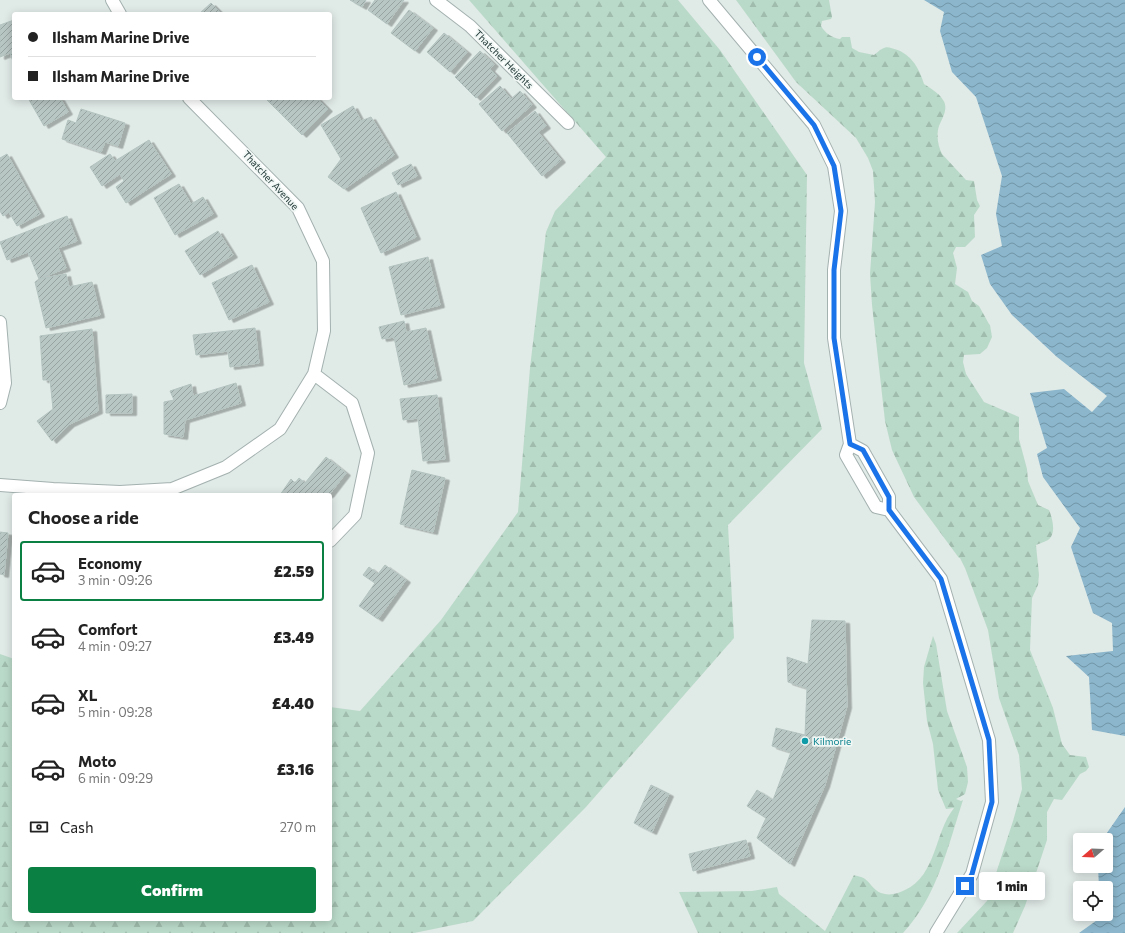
<!DOCTYPE html>
<html lang="en">
<head>
<meta charset="utf-8">
<style>
	:root { --surface:#fff; --page:#f2f2f2; --text:#222; --muted:#767676; --line:#e0e0e0; --accent:#0b8043 }
	body { margin:0; font-family:Commissioner,sans-serif; background:var(--page); color:var(--text); height:100vh; display:flex; flex-direction:column; font-size:15px; white-space:nowrap }
	* { box-sizing:border-box; margin:0 }
	p { font-size:13px; color:var(--muted) }
	.icon { flex:none; width:22px; height:22px; fill:none; stroke:currentColor; stroke-width:2; stroke-linecap:round; stroke-linejoin:round }
	.map { position:relative; flex:1; overflow:hidden }
	.details { position:absolute; left:12px; top:493px; width:320px; height:428px; display:flex; flex-direction:column; background:var(--surface); border-radius:4px; box-shadow:0 2px 10px #0003 }
	.details>* { flex:none }
	.banner { position:absolute; left:12px; top:12px; width:320px; height:88px; border-radius:4px; box-shadow:0 2px 10px #0003; display:grid; align-content:center; height:88px; padding:0 16px; background:var(--surface) }
	.needle { width:26px; rotate:251deg }
	.fabs { position:absolute; left:1073px; top:833px; display:grid; gap:8px }
	.fabs a { display:grid; place-items:center; width:40px; height:40px; border-radius:4px; background:var(--surface); box-shadow:0 2px 10px #0003; font-size:20px }
	.end { position:absolute; width:18px; height:18px; margin:-9px; border:5px solid #1a73e8; background:#fff; box-shadow:0 0 0 2px #fff }
	.from { border-radius:50% }
	.bubble { position:absolute; height:28px; border-radius:4px; background:var(--surface); box-shadow:0 2px 10px #0003; font-size:13px; font-weight:800; line-height:28px; text-align:center }
	.banner b { display:flex; align-items:center; gap:14px; height:38px; font-size:15px }
	.banner b+b { border-top:1px solid var(--line) }
	.banner i { width:10px; height:10px; background:var(--text) }
	ul { padding:0; list-style:none }
	li { display:flex; align-items:center; gap:12px; height:60px; margin:0 8px 6px; padding:0 8px; border:2px solid transparent; border-radius:4px }
	li div { flex:1 }
	li b { display:block; font-size:15px }
	li em { font-style:normal; font-weight:800 }
	li.current { border-color:var(--accent) }
	li>.icon { width:36px; height:36px; stroke-width:1.5 }
	h2 { padding:0 16px; font-size:18px; line-height:48px }
	.pay { display:flex; align-items:center; gap:10px; height:44px; padding:0 16px; font-size:15px }
	.pay p { margin-inline-start:auto }
	.button { display:flex; gap:8px; margin-top:auto; padding:8px 16px }
	.button a { flex:1; height:46px; border-radius:4px; background:var(--accent); color:#fff; font-size:16px; font-weight:800; line-height:46px; text-align:center }
	.map>svg:first-child { display:block }
	.forest { fill:url(#forest-firs) }
	.water { fill:url(#water-waves) }
	.building { fill:url(#building-hatch); stroke:#b3c3bf; filter:url(#shadow) }
	.lines { fill:none; stroke-linecap:round; stroke-linejoin:round }
	.minor-casing { stroke:#a3b1af; stroke-width:14 }
	.tertiary-casing { stroke:#a3b1af; stroke-width:14 }
	.minor { stroke:#fff; stroke-width:12 }
	.tertiary { stroke:#fff; stroke-width:12 }
	.route { stroke:#1a73e8; stroke-width:5 }
	.culture-dot { fill:#0f9aa8; stroke:#f0f7f5; stroke-width:1.5 }
	.labels { text-anchor:middle; dominant-baseline:central; stroke-width:3.5; stroke-linejoin:round; paint-order:stroke }
	.street-label { font-size:10px; fill:#223937; stroke:#f0f7f5 }
	.culture-label { font-size:10px; fill:#0d838f; stroke:#f0f7f5; text-anchor:start }
</style>
</head>
<body>
<div class="map">
<svg width="1125" height="933" viewBox="0 0 1125 933">
	<defs>
		<pattern id="forest-firs" width="22" height="20" patternUnits="userSpaceOnUse"><rect width="22" height="20" fill="#badac9"/><path d="M5 1l3.5 6h-7zM16 11l3.5 6h-7z" fill="#a0bcad"/></pattern>
		<pattern id="water-waves" width="16" height="10" patternUnits="userSpaceOnUse"><rect width="16" height="10" fill="#8bb6cc"/><path d="M0 5q4-4 8 0t8 0" fill="none" stroke="#7195a6"/></pattern>
		<pattern id="building-hatch" width="6" height="6" patternUnits="userSpaceOnUse"><rect width="6" height="6" fill="#b9c7c4"/><path d="M-1 1l2-2M0 6l6-6M5 7l2-2" fill="none" stroke="#96a3a0"/></pattern>
		<filter id="shadow"><feDropShadow dx="4.5" dy="2.5" stdDeviation="0" flood-color="#0004"/></filter>
	</defs>
	<rect width="100%" height="100%" fill="#e0eae7"/>
	<path class="forest" d="M469,0H678L720,50L807,175L804,363L822,429L728,525L734,638L586,807L473,921L414,933H0V654L14,659V919H330V707L360,711L441,620L518,512L530,368L546,232L555,211L606,157Z
		M736,0H829L832,17L831,19L822,21L821,26C825,33 832,38 840,39L842,37H850L852,48L859,52L874,55C877,53 879,50 882,49C885,47 888,47 891,48C910,52 919,67 924,84C930,88 939,93 943,100C949,108 942,119 939,126C936,135 938,146 942,154L966,180L974,181L977,200L980,206L974,215L975,237L965,247H956L953,253L957,268L955,284L968,292L972,301L979,306L989,324L990,325L992,337L987,348L980,354L964,355L963,362L966,374L984,402L1019,417V439L1027,469L1028,481L1038,505L1049,510C1052,517 1057,534 1048,540C1045,542 1040,543 1036,545L1039,575L1038,585L1032,598L1030,650L1053,708L1062,744L1070,755L1086,757L1089,767L1086,771L1080,774L1062,800L1054,799L1047,812V840L1025,906L1013,933H957L987,901L1013,821L1022,789L1019,755L999,698L988,630L965,568L960,558H959L914,497L892,450L885,421L872,305L870,274L875,202L873,171L868,158L856,138L796,82Z
		M933,636L936,644L947,711L967,767L968,782L965,794L956,799L961,801L963,800C948,846 937,897 903,933H698L679,892L752,891L777,887L779,894L825,931L854,875C857,876 863,877 865,879C871,883 873,890 881,893C889,896 897,894 905,890C937,875 934,833 954,808L946,809L938,790L933,744L927,721L923,683L924,667Z"/>
	<path class="water" d="M924,0H1125V736L1092,730L1089,677L1066,656L1113,651L1112,623L1093,613L1071,547L1080,528L1043,477L1037,454L1047,448L1030,393L1064,389L1092,412L1107,396L1057,357L1012,315L990,284L981,255L1002,246L996,214L1002,176L976,97L952,72L940,31L944,12Z
		M1125,807V933H1079L1100,918V914H1106V888H1099L1098,866H1106V840H1102Z"/>
	<path class="building" d="M350,0H366L362,7Z
		M375,0H404L387,24L368,10Z
		M211,3L222,14H199Z
		M409,10L433,28L415,51L391,33Z
		M14,20V64L10,53L0,57V25Z
		M444,33L467,52L450,72L427,52Z
		M480,51L494,64L490,69L497,76L476,98L455,77Z
		M500,86L511,99L520,91L532,105L502,131L479,104Z
		M28,98H60L68,112L44,126Z
		M265,98H317L328,109L302,135Z
		M353,106L361,121L371,117L394,155L344,189L328,177L341,159L321,125Z
		M81,109L125,123L118,146L105,142L101,152L62,139L68,120L76,123Z
		M535,111L546,126L538,132L561,160L542,176L507,133Z
		M149,140L171,174L126,203L116,187L124,181L120,174L102,186L90,167L110,154L115,161Z
		M7,154L40,214L17,226L9,212L3,216L0,211V158Z
		M411,164L417,176L398,185L392,173Z
		M179,184L191,204L203,197L213,214L175,235L154,198Z
		M396,192L416,237L381,253L361,208Z
		M67,216L77,241L58,248L66,268L39,279L28,252L7,260L0,242Z
		M218,231L233,255L200,275L185,251Z
		M428,257L440,305L401,315L389,267Z
		M252,265L269,302L229,320L212,283Z
		M66,274L69,287L92,282L100,315L46,328L35,282L39,279Z
		M404,321L406,332L426,328L437,378L404,385L394,337L382,339L379,327Z
		M255,328L259,363L230,367L228,351L196,355L193,335Z
		M92,329L98,411L70,424L52,441L37,421L53,409L50,380H43L40,336Z
		M236,383L241,403L185,420L183,437L164,434V402L174,400L170,391L191,384L193,396Z
		M132,394V413H106V395Z
		M437,395L445,459L423,461L418,418L403,420L400,399Z
		M326,457L346,473L329,495H280L291,479L295,483L299,478L305,483Z
		M412,470L445,478L433,532L400,524Z
		M0,532L8,533L4,575L0,574Z
		M385,565L406,580L378,619L359,606L375,583L363,575L369,567L378,574Z
		M812,620L845,621L847,706L825,785L790,864L757,838L766,818L747,806L757,790L773,800L791,752L772,746L776,728L805,735L807,688L788,682L787,657L808,664Z
		M651,785L669,794L652,832L634,823Z
		M746,840L750,856L693,871L689,854Z"/>
	<g class="lines">
		<g class="minor-casing">
			<path id="minor" d="M112,0L120,14
				M436,0L470,26L568,123
				M0,322L5,383L0,403
				M314,374L352,403L368,453L355,515L330,541
				M0,485L53,489L120,492L172,489L226,467L280,429L314,374L324,331L323,261L298,208L189,98"/>
		</g>
		<g class="tertiary-casing">
			<path id="tertiary" d="M709,0L814,125L834,166L841,211L834,270V338L850,444L846,455L876,507L889,510
				M850,444L863,451L889,497V510L941,579L989,740L992,802L972,874L936,933"/>
		</g>
		<use href="#minor" class="minor"/>
		<use href="#tertiary" class="tertiary"/>
	</g>
	<g class="lines">
		<path class="route" d="M757,57L814,125L834,166L841,211L834,270V338L850,444L863,450L889,497V510L941,579L989,740L992,802L972,874L965,886"/>
	</g>
	<circle class="culture-dot" cx="805" cy="741" r="4"/>
	<g class="labels">
		<g class="street-label">
			<text transform="translate(504 59) rotate(45)">Thatcher Heights</text>
			<text transform="translate(271 180) rotate(47)">Thatcher Avenue</text>
		</g>
		<g class="culture-label">
			<text x="813" y="741">Kilmorie</text>
		</g>
	</g>
</svg>
<div class="fabs">
<a><svg class="needle" viewBox="-14 -14 28 28"><path d="M0-13l5 13h-10z" fill="#e53935"/><path d="M0 13l5-13h-10z" fill="#767676"/></svg></a>
<a><svg class="icon" aria-label="locate" viewBox="0 0 24 24"><circle cx="12" cy="12" r="6"/><path d="M12 2v4M12 18v4M2 12h4M18 12h4"/></svg></a>
</div>
<i class="end from" style="left:757px;top:57px"></i>
<i class="end" style="left:965px;top:886px"></i>
<div class="bubble" style="left:979px;top:872px;width:66px">1 min</div>
<div class="banner">
<b><i class="from"></i>Ilsham Marine Drive</b>
<b><i></i>Ilsham Marine Drive</b>
</div>
<section class="details">
<h2>Choose a ride</h2>
<ul>
<li class="current"><svg class="icon" aria-label="car" viewBox="0 0 24 24"><path d="M5 17H2v-5l4-1 3-4h7l3 4 3 1v5h-3M9 17h6M6 11h13"/><circle cx="7" cy="17" r="2"/><circle cx="17" cy="17" r="2"/></svg><div><b>Economy</b><p>3 min · 09:26</p></div><em>£2.59</em></li>
<li><svg class="icon" aria-label="car" viewBox="0 0 24 24"><path d="M5 17H2v-5l4-1 3-4h7l3 4 3 1v5h-3M9 17h6M6 11h13"/><circle cx="7" cy="17" r="2"/><circle cx="17" cy="17" r="2"/></svg><div><b>Comfort</b><p>4 min · 09:27</p></div><em>£3.49</em></li>
<li><svg class="icon" aria-label="car" viewBox="0 0 24 24"><path d="M5 17H2v-5l4-1 3-4h7l3 4 3 1v5h-3M9 17h6M6 11h13"/><circle cx="7" cy="17" r="2"/><circle cx="17" cy="17" r="2"/></svg><div><b>XL</b><p>5 min · 09:28</p></div><em>£4.40</em></li>
<li><svg class="icon" aria-label="car" viewBox="0 0 24 24"><path d="M5 17H2v-5l4-1 3-4h7l3 4 3 1v5h-3M9 17h6M6 11h13"/><circle cx="7" cy="17" r="2"/><circle cx="17" cy="17" r="2"/></svg><div><b>Moto</b><p>6 min · 09:29</p></div><em>£3.16</em></li>
</ul>
<div class="pay"><svg class="icon" aria-label="cash" viewBox="0 0 24 24"><path d="M3 7h18v10H3z"/><circle cx="12" cy="12" r="2"/></svg>Cash<p>270 m</p></div>
<div class="button"><a>Confirm</a></div>
</section>
</div>
</body>
</html>
